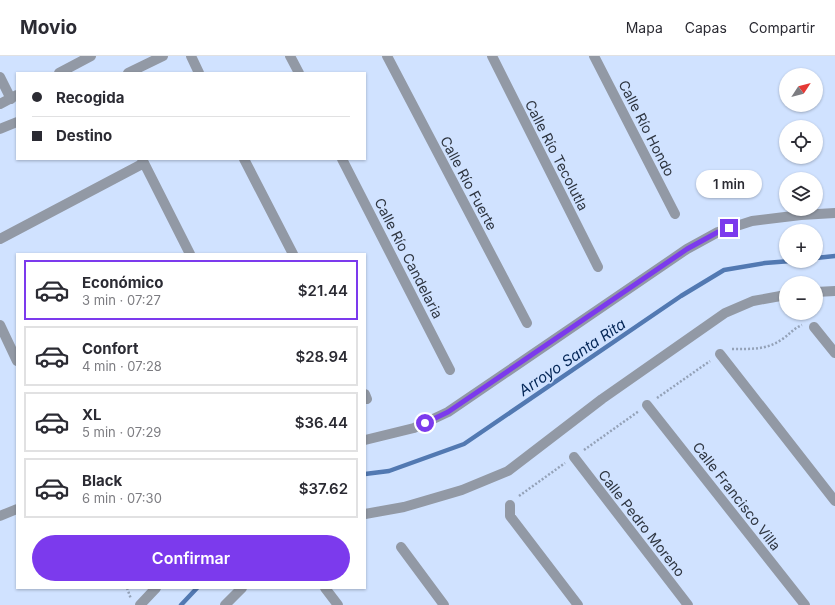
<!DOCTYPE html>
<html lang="es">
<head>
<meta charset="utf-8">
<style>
	:root { --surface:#fff; --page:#f7f7f7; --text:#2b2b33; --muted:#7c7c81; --line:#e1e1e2; --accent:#7c3aed }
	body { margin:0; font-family:Inter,sans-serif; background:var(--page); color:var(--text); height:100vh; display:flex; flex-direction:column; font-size:15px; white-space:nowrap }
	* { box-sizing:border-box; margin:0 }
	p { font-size:13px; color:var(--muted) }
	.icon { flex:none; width:22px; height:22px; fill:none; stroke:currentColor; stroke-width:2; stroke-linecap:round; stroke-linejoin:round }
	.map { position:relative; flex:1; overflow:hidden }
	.panel { position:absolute; left:16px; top:197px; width:350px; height:336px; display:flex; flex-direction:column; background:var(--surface); border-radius:0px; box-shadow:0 1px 3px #0004 }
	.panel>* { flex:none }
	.hud { position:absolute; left:16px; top:16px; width:350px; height:88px; border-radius:0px; box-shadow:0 1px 3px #0004; display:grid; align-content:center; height:88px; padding:0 16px; background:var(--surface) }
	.needle { width:26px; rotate:54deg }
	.controls { position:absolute; left:779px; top:12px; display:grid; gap:8px }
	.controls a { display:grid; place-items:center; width:44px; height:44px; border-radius:50%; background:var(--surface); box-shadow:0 1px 3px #0004; font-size:20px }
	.end { position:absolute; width:18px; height:18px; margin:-9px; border:5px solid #7c3aed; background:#fff; box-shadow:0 0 0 2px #fff }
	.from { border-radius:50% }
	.bubble { position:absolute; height:28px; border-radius:14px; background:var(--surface); box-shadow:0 1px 3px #0004; font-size:13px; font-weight:600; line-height:28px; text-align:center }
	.hud b { display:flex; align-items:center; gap:14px; height:38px; font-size:15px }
	.hud b+b { border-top:1px solid var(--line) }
	.hud i { width:10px; height:10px; background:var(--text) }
	ul { padding:7px 0 0; list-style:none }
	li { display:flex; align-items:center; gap:12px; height:60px; margin:0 8px 6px; padding:0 8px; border:2px solid var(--line); border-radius:0px }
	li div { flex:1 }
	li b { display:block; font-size:15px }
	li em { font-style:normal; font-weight:600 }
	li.selected { border-color:var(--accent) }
	li>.icon { width:36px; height:36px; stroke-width:1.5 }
	.button { display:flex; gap:8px; margin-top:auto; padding:8px 16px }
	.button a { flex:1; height:46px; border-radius:24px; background:var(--accent); color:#fff; font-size:16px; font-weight:600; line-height:46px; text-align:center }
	header { display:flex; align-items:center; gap:24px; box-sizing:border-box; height:56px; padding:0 20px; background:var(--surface); border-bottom:1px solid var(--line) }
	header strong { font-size:19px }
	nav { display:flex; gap:22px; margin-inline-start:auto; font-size:14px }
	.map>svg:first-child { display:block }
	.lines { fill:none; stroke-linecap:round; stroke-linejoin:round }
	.stream { stroke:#5279b2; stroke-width:4.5 }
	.path { stroke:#94a2b8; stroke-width:2.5; stroke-dasharray:2 2; stroke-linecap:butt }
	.minor { stroke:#9299a5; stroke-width:10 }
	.tertiary { stroke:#9299a5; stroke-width:10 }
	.route { stroke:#7c3aed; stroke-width:5 }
	.labels { text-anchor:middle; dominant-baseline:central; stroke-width:3.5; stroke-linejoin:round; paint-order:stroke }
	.street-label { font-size:14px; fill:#2e3540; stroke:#d0e2ff }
	.water-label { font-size:15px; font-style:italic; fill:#052758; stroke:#d0e2ff }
</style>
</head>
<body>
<header>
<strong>Movio</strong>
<nav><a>Mapa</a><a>Capas</a><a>Compartir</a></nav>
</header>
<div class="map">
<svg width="835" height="549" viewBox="0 0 835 549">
	<rect width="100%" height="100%" fill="#d0e2ff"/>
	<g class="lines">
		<path class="stream" d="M816,202L835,200
			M365,418L389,415L464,388L681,240L724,214L765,207L791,205
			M181,549L197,532"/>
		<path class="path" d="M732,293C750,293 766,294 781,284C789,279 794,272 802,269
			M657,342L710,305
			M584,394L639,355
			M519,440L565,407
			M127,532L131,543"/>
		<path class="minor" d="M191,0L199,17
			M290,0L299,17
			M387,0L527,267
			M492,0L598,211
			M594,0L675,158
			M0,21L11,43
			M142,103L190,198
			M244,103L293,198
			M342,103L450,314
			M0,183L144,107
			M816,236L835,235
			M0,269L17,305
			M814,271L835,297
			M720,298L835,445
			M365,338L367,343H365
			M647,349L805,549
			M365,384L414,372L448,356L687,193L718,176L752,165L801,159L835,157
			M574,401L688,549
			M510,449V460L578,549
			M365,458L404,451L462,434L508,415L602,343L725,257L753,245L786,239
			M0,460L17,453
			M401,491L444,549
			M325,532L338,549
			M140,549L156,532
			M225,549L242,532"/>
		<path class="tertiary" d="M59,17L91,0
			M128,17L163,0
			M0,48L17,39
			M0,73L17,66"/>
	</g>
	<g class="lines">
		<path class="route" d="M425,367L448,356L687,193L718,176L729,172"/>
	</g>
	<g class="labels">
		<g class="street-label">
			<text transform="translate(647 72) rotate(63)">Calle Río Hondo</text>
			<text transform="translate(557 99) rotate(63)">Calle Río Tecolutla</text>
			<text transform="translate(469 127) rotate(62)">Calle Río Fuerte</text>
			<text transform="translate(409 202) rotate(63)">Calle Río Candelaria</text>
			<text transform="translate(737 440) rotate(52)">Calle Francisco Villa</text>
			<text transform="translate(642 467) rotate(52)">Calle Pedro Moreno</text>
		</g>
		<g class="water-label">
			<text transform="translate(572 301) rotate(-34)">Arroyo Santa Rita</text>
		</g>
	</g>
</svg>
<div class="controls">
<a><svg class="needle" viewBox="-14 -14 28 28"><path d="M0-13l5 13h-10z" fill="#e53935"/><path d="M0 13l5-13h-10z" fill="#7c7c81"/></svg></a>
<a><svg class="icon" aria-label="locate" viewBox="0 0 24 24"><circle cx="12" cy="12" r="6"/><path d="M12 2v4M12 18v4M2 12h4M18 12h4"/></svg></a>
<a><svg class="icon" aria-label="layers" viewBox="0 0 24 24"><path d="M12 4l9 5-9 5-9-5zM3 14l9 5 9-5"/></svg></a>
<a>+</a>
<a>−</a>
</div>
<i class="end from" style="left:425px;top:367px"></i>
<i class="end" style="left:729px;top:172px"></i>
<div class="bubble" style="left:696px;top:114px;width:66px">1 min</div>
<div class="hud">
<b><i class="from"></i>Recogida</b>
<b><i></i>Destino</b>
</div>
<section class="panel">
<ul>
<li class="selected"><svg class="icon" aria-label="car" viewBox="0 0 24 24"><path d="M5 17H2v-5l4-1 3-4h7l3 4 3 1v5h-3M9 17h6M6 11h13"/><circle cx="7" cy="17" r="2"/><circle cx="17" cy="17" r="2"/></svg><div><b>Económico</b><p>3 min · 07:27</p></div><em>$21.44</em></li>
<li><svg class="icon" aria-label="car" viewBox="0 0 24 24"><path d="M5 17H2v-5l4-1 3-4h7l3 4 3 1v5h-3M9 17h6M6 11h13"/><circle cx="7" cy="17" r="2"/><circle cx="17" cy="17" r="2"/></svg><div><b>Confort</b><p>4 min · 07:28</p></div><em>$28.94</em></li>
<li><svg class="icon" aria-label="car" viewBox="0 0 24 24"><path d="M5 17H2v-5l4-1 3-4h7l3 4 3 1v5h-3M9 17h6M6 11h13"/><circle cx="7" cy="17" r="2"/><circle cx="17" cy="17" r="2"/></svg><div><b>XL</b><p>5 min · 07:29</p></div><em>$36.44</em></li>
<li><svg class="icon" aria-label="car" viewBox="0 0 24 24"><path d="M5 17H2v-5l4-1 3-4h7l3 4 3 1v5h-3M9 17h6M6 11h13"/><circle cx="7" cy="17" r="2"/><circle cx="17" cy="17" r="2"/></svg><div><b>Black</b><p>6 min · 07:30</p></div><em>$37.62</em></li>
</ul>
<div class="button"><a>Confirmar</a></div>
</section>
</div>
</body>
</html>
